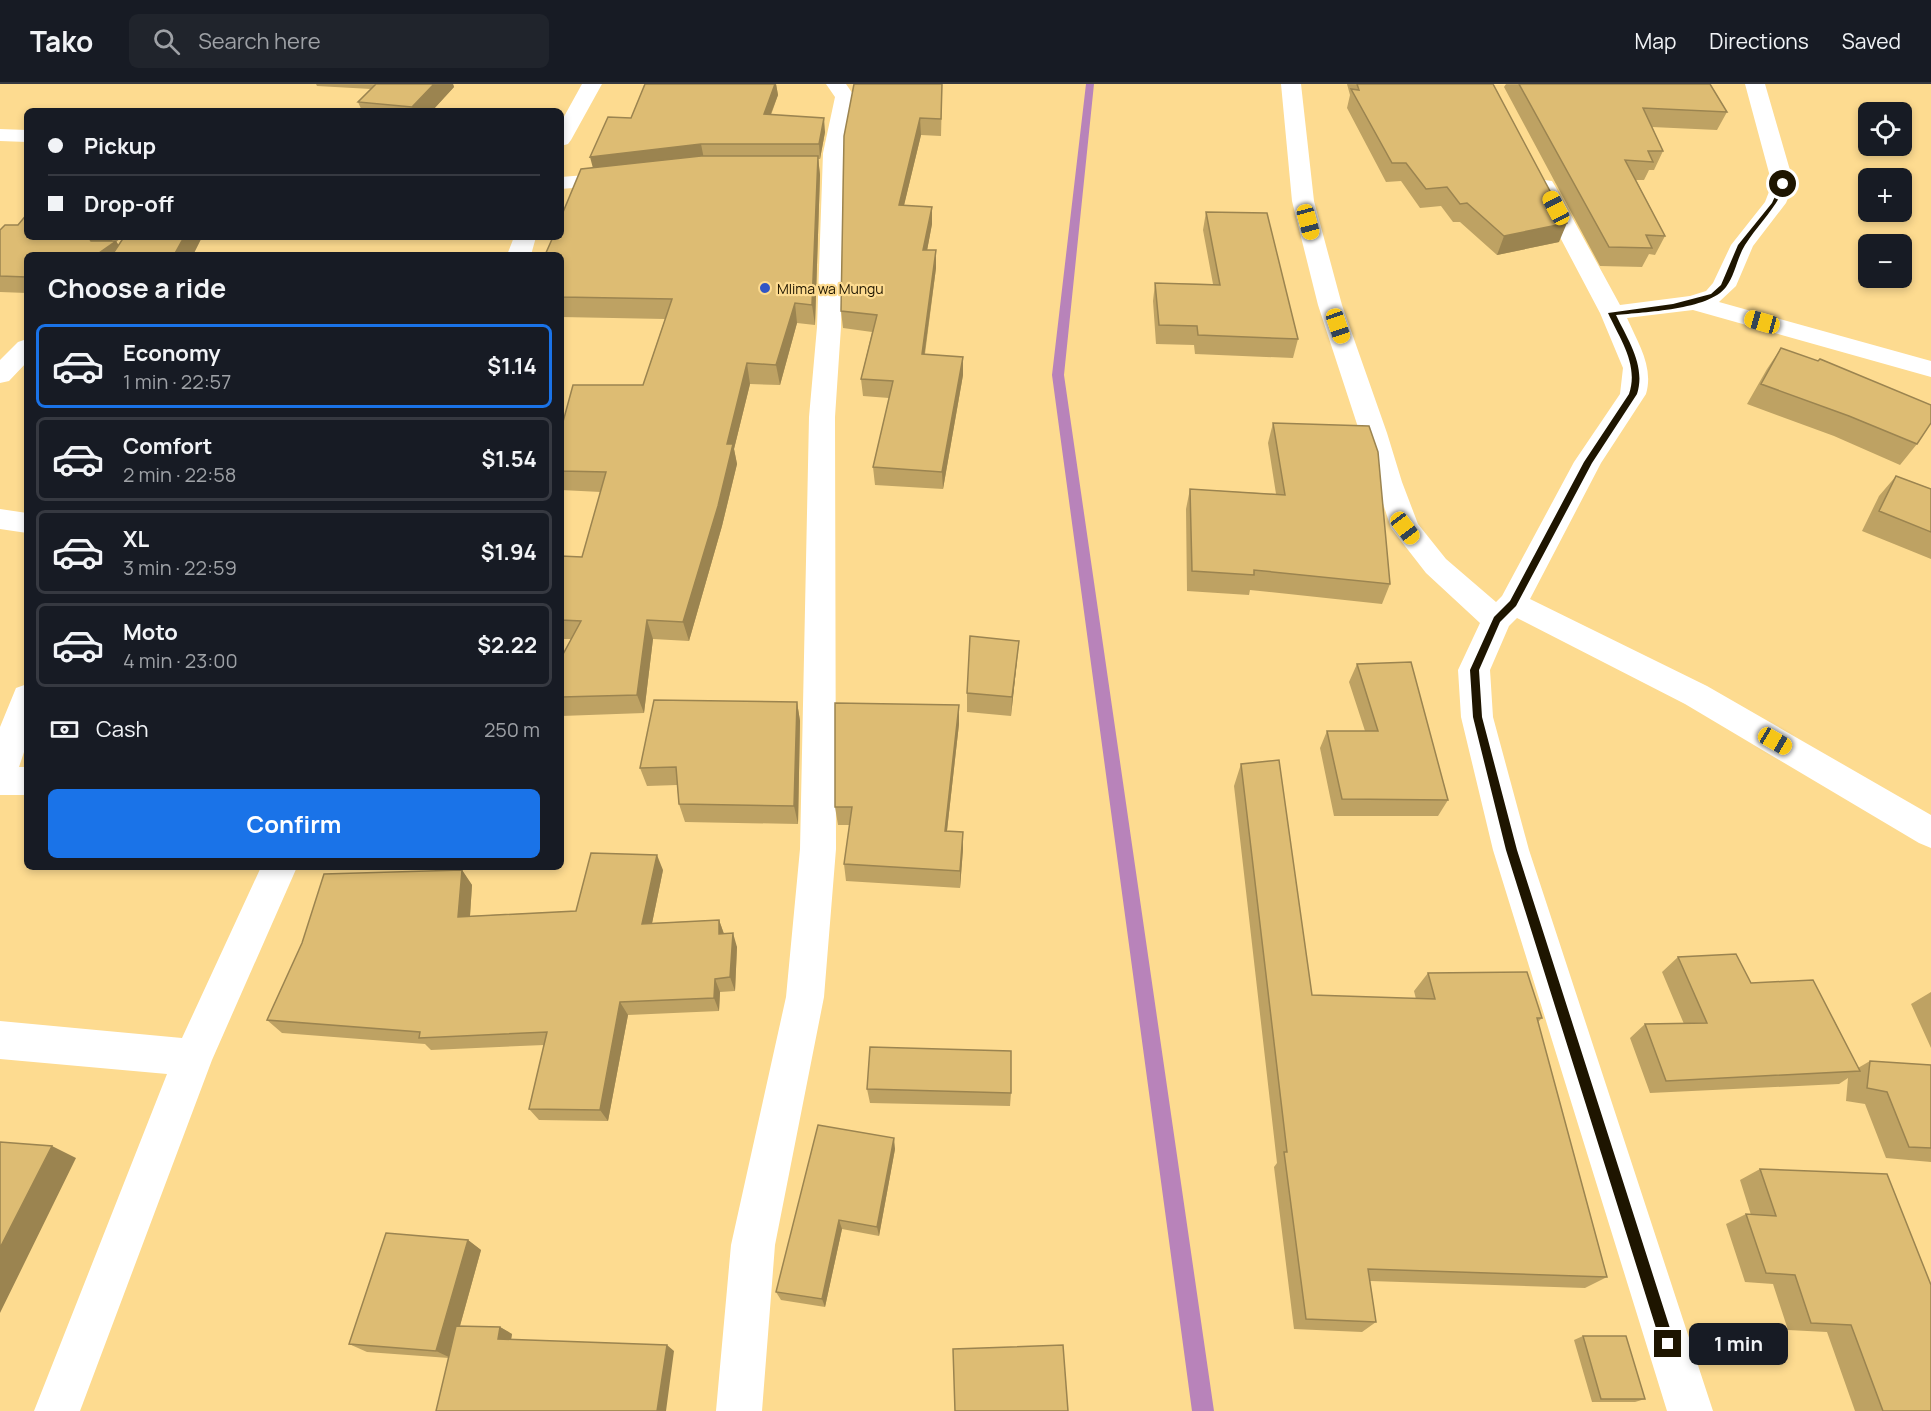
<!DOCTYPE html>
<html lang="en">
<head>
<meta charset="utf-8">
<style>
	:root { --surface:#171b24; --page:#20242c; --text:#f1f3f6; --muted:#9ea1a6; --line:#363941; --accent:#1a73e8 }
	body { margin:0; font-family:Manrope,sans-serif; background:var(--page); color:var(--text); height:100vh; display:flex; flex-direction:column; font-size:22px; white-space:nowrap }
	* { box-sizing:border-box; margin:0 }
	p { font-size:20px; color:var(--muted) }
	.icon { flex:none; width:33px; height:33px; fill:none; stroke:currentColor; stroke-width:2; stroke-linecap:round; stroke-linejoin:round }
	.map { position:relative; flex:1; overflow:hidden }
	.sheet { position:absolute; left:24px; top:168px; width:540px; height:618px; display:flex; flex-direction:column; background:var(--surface); border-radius:9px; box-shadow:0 3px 9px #0003 }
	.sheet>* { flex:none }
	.guide { position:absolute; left:24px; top:24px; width:540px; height:132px; border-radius:9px; box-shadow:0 3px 9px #0003; display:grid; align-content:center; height:132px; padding:0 24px; background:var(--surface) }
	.fabs { position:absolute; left:1858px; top:18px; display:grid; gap:12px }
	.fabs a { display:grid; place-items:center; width:54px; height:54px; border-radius:9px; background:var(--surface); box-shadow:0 3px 9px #0003; font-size:30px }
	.end { position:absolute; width:27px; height:27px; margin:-14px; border:8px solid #1e1500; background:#fff; box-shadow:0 0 0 3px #fff }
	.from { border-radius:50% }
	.bubble { position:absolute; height:42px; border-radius:9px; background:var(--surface); box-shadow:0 3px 9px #0003; font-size:20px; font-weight:700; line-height:42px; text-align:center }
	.car { position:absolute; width:18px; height:36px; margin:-18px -9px; border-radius:8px; box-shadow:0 0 4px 2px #0007; background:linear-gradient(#f5c518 24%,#345 0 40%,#f5c518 0 76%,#345 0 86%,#f5c518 0) }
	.guide b { display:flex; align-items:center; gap:21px; height:57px; font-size:22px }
	.guide b+b { border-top:2px solid var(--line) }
	.guide i { width:15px; height:15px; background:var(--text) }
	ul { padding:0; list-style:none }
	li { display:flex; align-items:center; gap:18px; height:84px; margin:0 12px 9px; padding:0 12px; border:3px solid var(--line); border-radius:9px }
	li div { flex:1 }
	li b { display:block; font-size:22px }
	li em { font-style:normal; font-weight:700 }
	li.active { border-color:var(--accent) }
	li>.icon { width:54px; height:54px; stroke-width:1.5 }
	h2 { padding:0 24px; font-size:27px; line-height:72px }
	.pay { display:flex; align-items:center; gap:15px; height:66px; padding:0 24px; font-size:22px }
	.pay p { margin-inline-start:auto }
	.primary-button { display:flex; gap:12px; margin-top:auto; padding:12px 24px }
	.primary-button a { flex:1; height:69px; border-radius:9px; background:var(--accent); color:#fff; font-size:24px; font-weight:700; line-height:69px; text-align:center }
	header { display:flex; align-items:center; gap:36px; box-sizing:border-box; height:84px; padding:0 30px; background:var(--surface); border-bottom:2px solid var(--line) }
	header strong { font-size:28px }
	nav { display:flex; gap:33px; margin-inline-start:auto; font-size:21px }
	.search { width:420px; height:54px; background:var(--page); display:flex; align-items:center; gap:15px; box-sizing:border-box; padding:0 21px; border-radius:9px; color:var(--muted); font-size:22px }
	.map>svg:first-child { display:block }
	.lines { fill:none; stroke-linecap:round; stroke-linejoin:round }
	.stream { fill:#b883ba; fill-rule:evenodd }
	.street { fill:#fff; fill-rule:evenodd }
	.wall { fill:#bea263 }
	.shaded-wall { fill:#9b8450 }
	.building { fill:#ddbc73; stroke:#9b8450; stroke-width:1.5 }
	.route { fill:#1e1500 }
	.poi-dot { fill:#3055c5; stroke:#fddb90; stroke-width:2 }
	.labels { text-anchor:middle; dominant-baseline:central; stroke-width:4.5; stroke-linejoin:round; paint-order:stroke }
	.far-poi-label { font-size:14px; fill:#1e1500; stroke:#fddb90; text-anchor:start }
</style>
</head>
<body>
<header>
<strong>Tako</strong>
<div class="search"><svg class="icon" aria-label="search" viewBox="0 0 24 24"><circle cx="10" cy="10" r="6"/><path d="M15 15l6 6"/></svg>Search here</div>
<nav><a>Map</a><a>Directions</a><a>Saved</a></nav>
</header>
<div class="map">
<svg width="1931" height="1327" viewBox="0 0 1931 1327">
	<rect width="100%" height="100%" fill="#fddb90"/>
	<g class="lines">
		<path class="stream" d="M1086,0H1094L1064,291L1214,1327H1192L1052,291Z"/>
		<path class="street" d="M582,0H602L571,56L568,60L561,62V38Z
			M826,0H846L855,13L843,69L841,243L835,333L836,765L824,913L775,1161L762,1327H716L731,1161L786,913L800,765L809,333L817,243L823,69L835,13Z
			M1281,0H1301L1314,117L1342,221L1387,349L1402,398L1418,440L1446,475L1496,518L1502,512L1574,378L1620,310L1623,284L1600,229L1533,102L1536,97L1544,96L1552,97L1555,102L1620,221L1690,212L1706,207L1713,199L1731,161L1765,118L1772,100L1745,0H1765L1794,100L1786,119L1753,162L1736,202L1719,218L1931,277V293L1693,226L1627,234C1638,259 1654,283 1646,310L1601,379L1530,515L1707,602L1931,731V764L1919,759L1685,620L1517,534L1509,542L1490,586L1493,633L1529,766L1713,1327H1667L1493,766L1461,633L1458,586L1480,539L1426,489L1391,444L1318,221L1292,117Z
			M0,45L27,46V58L0,57Z
			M622,88L630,89L633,94L630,99L561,105V93Z
			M514,153H536L531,171H507Z
			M27,255V278L9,297L0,299V276L18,258Z
			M0,425L27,429V449L0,445Z
			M27,600V659L19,683H27V711H0V643L16,604Z
			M261,783H297L212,976L80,1327H34L167,990L0,975V937L182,954Z"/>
	</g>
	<path class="wall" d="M316,0H453L454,3L432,27H362L358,18L371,5L317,2Z
		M645,0H776L778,11L771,31L825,48L820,75H818L820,91L815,241L797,239L780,301L750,300L734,365L737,380L722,442L689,557L653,555L644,629L561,632V574L571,555H561V472L582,473L601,408L561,406V345L643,301L665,235L561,233V171L631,34Z
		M854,0L942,12L941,52L921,51L904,121L932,140L927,166L936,184L925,270L963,273V291L943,405L875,401L873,383L889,314L863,312L861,295L872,248L843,244L841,227Z
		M1347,0H1493L1559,158L1497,171L1460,138H1453L1441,122L1420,124L1401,97L1386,98L1347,24L1350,11Z
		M1506,0H1710L1727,28L1717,46L1652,43L1663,67L1654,86H1649L1644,96H1636L1665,152L1655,171L1649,170L1642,183L1600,182L1504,3Z
		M1206,128L1298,255L1293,274L1195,270L1194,261L1156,260L1153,217L1155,199L1213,200L1203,146Z
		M0,146L115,153L112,157H116L118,161L123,154L122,153H202L193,171H27V209L0,208Z
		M1781,264L1917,360L1900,381L1834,352L1747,320L1767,285Z
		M1273,339L1390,500L1382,520L1250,506L1249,511L1187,507L1186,425L1190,405L1276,410L1268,359Z
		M1896,392L1931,405V475L1862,447L1879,412Z
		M1017,576L1011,632L967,628V609Z
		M1357,580L1448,716L1438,732H1334L1320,664L1327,647H1365L1349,598Z
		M797,618L800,637L798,740L685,738L679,720L677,701L647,702L640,684Z
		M959,640L947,747L963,748V765L960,804L846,797L844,780L850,741H838L835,723Z
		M1241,680L1312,911L1416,915L1414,907L1428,889L1542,934L1538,938L1607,1193L1585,1204L1370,1197L1376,1238L1362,1248L1294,1245L1274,1083L1277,1079L1234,702Z
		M462,786L472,801L470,832L576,827L663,786L652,839L719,836L724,850L737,863L735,907L720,908L719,927L628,931L608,1037L539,1036L529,1025L544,961L431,966L425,960L282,949L267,936Z
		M1678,873L1751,899L1858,984L1870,977L1931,981V1078L1886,1074L1865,1020L1846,1017L1848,994L1839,1000L1650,1009L1630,954L1645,940H1684L1662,888Z
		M1931,908V964L1911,920Z
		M867,1005L1011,1009L1010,1022L870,1019Z
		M895,1065L879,1152L842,1145L825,1223L781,1216L776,1208Z
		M1760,1085L1931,1327H1855L1827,1248L1788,1246L1773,1200L1745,1198L1726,1140L1746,1130L1751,1131L1740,1096Z
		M468,1156L481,1166L460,1242L500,1243L512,1250L511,1255L674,1267L449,1274L367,1268L349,1260Z
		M1583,1252L1645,1315L1635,1318H1592L1574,1256Z"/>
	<path class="shaded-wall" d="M434,0H453L454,3L432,27H414L412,23Z
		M775,0H776L778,11L765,45L764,30Z
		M824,34L825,48L820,75L819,60Z
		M920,34L921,51L900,138L899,121Z
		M701,60L704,75L594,88L590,73Z
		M818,72L820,91L815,241L812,221Z
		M932,123V140L924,183L923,166Z
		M1567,139L1559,158L1497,171L1504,152Z
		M90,153H115L106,163L116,157L125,171H96L89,154Z
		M184,153H202L193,171H174Z
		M936,166V184L922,288V270Z
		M795,219L797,239L780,301L776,281Z
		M963,273V291L943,405L942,388Z
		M747,279L750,300L734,365L737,380L722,442L689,557L683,538Z
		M647,536L653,555L644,629L637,611Z
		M1019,557L1017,576L1011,632L1012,613Z
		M797,618L800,637L798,740L794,722Z
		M959,621V640L945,764V747Z
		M963,748V765L960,804V787Z
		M657,771L663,786L649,854L642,840Z
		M462,786L472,801L469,847L458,833Z
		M719,836L724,850H719Z
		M733,849L737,863L735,907L730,893Z
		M715,895L720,908L719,927L714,914Z
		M620,918L628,931L608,1037L600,1026Z
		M894,1054L895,1065L879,1152L877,1143Z
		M52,1062L76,1074L0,1229V1164Z
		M839,1136L842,1145L825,1223L822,1215Z
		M468,1156L481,1166L451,1274L436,1267Z
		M500,1243L512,1250L510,1262L498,1255Z
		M667,1261L674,1267L666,1327H657Z"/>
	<path class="building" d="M376,0H434L412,23L358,18Z
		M645,0H775L764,30L824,34L819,60H701L590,73L608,33L631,34Z
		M854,0H942L941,35L920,34L899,121L932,123L923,166H936L922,270L963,273L942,388L873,383L893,297L861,295L877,231L841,227L844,52Z
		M1357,0H1493L1567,139L1504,152L1467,119L1460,120L1447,103L1426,105L1406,79H1392L1351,5L1359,6Z
		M1519,0H1710L1727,28L1643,24L1663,67H1648L1653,78L1625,76L1665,152L1646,151L1652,164L1609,163Z
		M701,72H818L812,221L795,219L776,281L747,279L727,360H733L718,422L683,538L647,536L637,611L561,613V574L581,537L561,536V472L582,473L606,388L561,387V345L573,301H643L672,215L561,213V171H545L553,153H561V133L581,85Z
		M1206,128L1267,129L1298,255L1198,251L1197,242L1159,241L1155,199L1220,201Z
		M27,130V153H90L89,154L91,157H116L96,171H27V193L0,192V146L5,141H18Z
		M124,153H184L174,171H112Z
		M1781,264L1818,277L1820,275L1931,321V339L1917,360L1849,332L1761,300Z
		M1273,339L1369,342L1378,368L1390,500L1254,486V491L1192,487L1190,405L1285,411Z
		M1896,392L1931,405V448L1879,427Z
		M970,552L1019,557L1012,613L967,609Z
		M1411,578L1448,716L1342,715L1327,647H1378L1357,580Z
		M654,616L797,618L794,722L679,720L676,683L640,684Z
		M835,619L959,621L945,747L963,748L960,787L844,780L852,723H835Z
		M1279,676L1312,911L1435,915L1428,889L1527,888L1542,934H1537L1607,1193L1368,1185L1376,1238L1306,1235L1284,1068H1287L1241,680Z
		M591,769L657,771L642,840L719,836V850L733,849L730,893L715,895L714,914L620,918L600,1026L529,1025L547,948L419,954L420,948L267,936L302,859L324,790L462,786L458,833L576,827Z
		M1736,870L1751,899L1813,896L1860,987L1666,997L1645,940L1707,939L1678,873Z
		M870,963L1011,967V1009L867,1005Z
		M1870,977L1931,981V1064L1909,1063L1887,1008L1867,1004Z
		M818,1041L894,1054L877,1143L839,1136L822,1215L776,1208Z
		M0,1058L52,1062L0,1164Z
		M1760,1085L1887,1090L1931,1201V1327H1883L1851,1241L1811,1239L1795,1191L1766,1189L1746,1130L1776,1132Z
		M386,1149L468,1156L436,1267L349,1260Z
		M456,1242L500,1243L498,1255L667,1261L657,1327H436Z
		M1583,1252H1626L1645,1315H1601Z
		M1063,1261L1068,1327H955L953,1265Z"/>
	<path class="route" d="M1781,99L1786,100C1775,126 1759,139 1745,161C1737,174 1735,191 1726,203C1709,226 1644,228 1616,231C1628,256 1646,282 1637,310L1592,379L1516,522L1500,538L1479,586L1482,633L1517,766L1675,1260L1673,1264L1668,1266L1663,1264L1661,1260L1506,766L1473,633L1470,586L1494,533L1510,517L1584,378L1629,310C1639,281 1620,255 1608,229L1673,220L1711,210L1721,201L1738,161L1772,119Z"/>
	<circle class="poi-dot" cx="765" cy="204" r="6"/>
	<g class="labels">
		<g class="far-poi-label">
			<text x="777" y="204">Mlima wa Mungu</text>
		</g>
	</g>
</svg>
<div class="fabs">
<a><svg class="icon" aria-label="locate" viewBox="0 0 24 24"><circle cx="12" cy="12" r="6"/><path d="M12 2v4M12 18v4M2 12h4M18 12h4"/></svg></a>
<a>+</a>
<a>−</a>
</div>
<i class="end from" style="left:1783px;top:100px"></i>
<i class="end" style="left:1668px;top:1260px"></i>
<div class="bubble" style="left:1689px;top:1239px;width:99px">1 min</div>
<i class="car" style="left:1556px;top:124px;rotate:332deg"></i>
<i class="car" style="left:1308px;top:138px;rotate:165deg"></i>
<i class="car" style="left:1762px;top:238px;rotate:286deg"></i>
<i class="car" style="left:1338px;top:242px;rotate:161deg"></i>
<i class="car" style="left:1405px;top:444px;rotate:143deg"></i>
<i class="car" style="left:1775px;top:657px;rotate:120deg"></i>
<div class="guide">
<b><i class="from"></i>Pickup</b>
<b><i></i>Drop-off</b>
</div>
<section class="sheet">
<h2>Choose a ride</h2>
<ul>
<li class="active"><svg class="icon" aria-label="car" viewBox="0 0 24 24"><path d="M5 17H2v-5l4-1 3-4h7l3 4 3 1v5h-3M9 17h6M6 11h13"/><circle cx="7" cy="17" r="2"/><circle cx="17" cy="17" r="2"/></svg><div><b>Economy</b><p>1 min · 22:57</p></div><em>$1.14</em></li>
<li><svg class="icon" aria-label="car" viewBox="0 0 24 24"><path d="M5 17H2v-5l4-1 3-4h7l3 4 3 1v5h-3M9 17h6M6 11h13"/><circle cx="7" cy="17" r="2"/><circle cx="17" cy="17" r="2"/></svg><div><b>Comfort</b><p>2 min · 22:58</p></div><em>$1.54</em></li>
<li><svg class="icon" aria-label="car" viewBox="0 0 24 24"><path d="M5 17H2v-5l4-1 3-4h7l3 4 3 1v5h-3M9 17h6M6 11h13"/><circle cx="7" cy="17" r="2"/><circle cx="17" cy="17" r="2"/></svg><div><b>XL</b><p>3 min · 22:59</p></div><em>$1.94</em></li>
<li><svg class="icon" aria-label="car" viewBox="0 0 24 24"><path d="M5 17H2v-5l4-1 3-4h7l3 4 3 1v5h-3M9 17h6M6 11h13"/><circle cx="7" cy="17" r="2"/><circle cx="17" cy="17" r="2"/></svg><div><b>Moto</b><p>4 min · 23:00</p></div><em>$2.22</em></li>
</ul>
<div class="pay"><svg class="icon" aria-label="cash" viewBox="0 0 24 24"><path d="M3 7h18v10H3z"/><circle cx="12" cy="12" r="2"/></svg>Cash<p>250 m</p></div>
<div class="primary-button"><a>Confirm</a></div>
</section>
</div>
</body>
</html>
